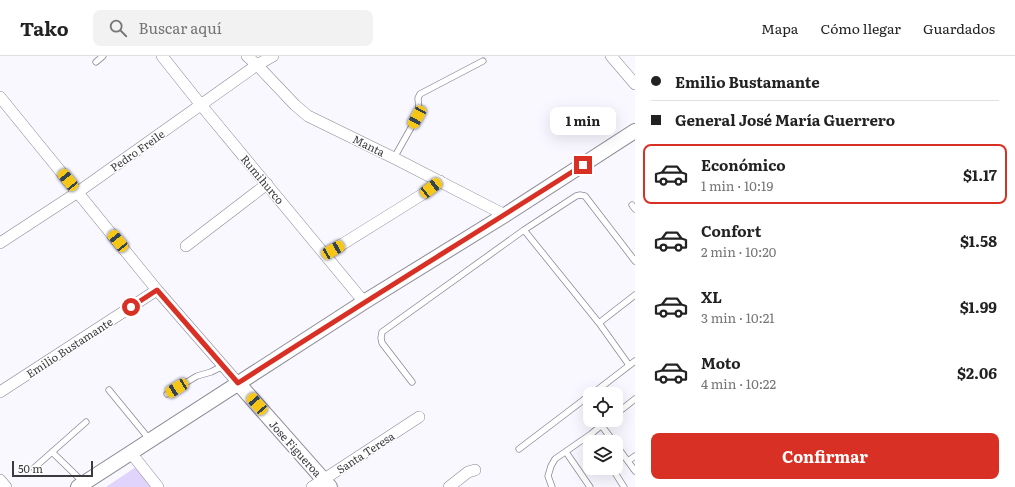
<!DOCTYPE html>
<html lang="es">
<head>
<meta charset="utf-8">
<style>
	:root { --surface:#fff; --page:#f2f2f2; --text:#222; --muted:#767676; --line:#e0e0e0; --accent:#d93025 }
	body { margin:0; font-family:Literata,serif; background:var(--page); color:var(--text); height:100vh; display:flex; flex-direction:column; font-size:15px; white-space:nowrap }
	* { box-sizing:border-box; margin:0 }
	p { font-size:13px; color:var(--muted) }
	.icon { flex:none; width:22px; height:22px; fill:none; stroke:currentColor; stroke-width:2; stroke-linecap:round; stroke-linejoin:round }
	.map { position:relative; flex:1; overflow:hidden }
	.sheet { display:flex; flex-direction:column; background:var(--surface); width:380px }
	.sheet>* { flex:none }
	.hud { display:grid; align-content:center; height:88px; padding:0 16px; background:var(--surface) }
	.fabs { position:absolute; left:583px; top:331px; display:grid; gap:8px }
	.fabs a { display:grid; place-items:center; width:40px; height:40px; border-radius:8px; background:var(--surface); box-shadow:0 4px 16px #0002; font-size:20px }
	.scale { position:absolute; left:12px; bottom:10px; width:81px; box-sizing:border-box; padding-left:4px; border:2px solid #3b3a3f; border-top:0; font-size:11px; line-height:14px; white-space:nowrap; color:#3b3a3f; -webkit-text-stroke:3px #fff; paint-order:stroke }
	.end { position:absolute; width:18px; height:18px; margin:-9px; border:5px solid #d93025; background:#fff; box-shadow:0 0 0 2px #fff }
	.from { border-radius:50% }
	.bubble { position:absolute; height:28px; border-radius:8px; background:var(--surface); box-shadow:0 4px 16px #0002; font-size:13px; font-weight:700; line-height:28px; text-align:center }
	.car { position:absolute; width:12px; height:24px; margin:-12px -6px; border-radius:5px; box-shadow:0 0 3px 1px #0007; background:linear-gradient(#f5c518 24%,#345 0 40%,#f5c518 0 76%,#345 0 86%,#f5c518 0) }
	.hud b { display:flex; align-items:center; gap:14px; height:38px; font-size:15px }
	.hud b+b { border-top:1px solid var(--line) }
	.hud i { width:10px; height:10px; background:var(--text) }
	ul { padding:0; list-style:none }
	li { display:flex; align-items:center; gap:12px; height:60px; margin:0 8px 6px; padding:0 8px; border:2px solid transparent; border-radius:8px }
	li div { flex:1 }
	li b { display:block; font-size:15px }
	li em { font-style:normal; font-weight:700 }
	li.selected { border-color:var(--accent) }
	li>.icon { width:36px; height:36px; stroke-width:1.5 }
	.primary-button { display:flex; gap:8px; margin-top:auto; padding:8px 16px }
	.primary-button a { flex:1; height:46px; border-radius:8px; background:var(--accent); color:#fff; font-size:16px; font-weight:700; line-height:46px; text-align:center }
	header { display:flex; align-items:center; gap:24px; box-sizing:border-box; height:56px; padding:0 20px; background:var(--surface); border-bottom:1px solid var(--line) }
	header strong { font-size:19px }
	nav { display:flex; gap:22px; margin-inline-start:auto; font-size:14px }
	.search { width:280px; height:36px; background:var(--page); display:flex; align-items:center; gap:10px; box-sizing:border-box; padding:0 14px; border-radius:8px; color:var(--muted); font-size:15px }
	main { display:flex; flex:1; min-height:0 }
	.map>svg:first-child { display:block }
	.green { fill:#e0d4fc }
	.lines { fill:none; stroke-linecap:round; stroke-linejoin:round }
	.service-casing { stroke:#8c8994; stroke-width:7 }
	.minor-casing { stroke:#8c8994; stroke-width:12 }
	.tertiary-casing { stroke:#8c8994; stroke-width:16 }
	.service { stroke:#fff; stroke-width:5.5 }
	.minor { stroke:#fff; stroke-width:11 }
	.tertiary { stroke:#fff; stroke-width:14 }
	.route { stroke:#d93025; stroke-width:5 }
	.labels { text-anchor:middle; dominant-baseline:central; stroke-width:3; stroke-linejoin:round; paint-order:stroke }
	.street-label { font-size:11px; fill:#3b3a3f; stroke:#fff }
</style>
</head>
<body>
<header>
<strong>Tako</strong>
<div class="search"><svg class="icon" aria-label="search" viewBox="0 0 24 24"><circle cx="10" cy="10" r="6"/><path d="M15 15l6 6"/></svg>Buscar aquí</div>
<nav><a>Mapa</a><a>Cómo llegar</a><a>Guardados</a></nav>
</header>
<main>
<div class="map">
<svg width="635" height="431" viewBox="0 0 635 431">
	<rect width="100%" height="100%" fill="#f9f7ff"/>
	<path class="green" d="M136,411L150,431H106Z"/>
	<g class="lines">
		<g class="service-casing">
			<path id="service" d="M96,6L103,0
				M394,102L417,61L419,55L418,42L420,38L483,5
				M632,149L635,153
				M524,174L576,140L580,139L585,140L635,205
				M599,267L635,239
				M412,326L382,287L381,282L382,276L524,174L599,267L629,309
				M109,334L150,384
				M167,338L197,320L211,316L223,310
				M592,338L635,305
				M616,358L635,343
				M601,369L614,386
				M591,378L596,386
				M616,389L635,415
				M519,393L590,339
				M52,396L84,427
				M566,396L590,431
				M628,405L635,400
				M34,412L86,366
				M612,412L624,431
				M552,431L548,420L551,410L555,403L591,378L608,364"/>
		</g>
		<g class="minor-casing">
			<path id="minor" d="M162,0L201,49L364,246
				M247,0L257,9L295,49L308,60L394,102L505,159
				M611,0L635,28
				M0,41L157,234L238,327
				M0,187L78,136L257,9L273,0
				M186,190L267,128
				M325,199L423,138L440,125
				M0,336L157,234
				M131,397L158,431
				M0,424L6,431
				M312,431L419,361
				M449,431L468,416L475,414"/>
		</g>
		<g class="tertiary-casing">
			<path id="tertiary" d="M238,327L330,431
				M78,431L364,246L505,159L635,75"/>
		</g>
		<use href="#service" class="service"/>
		<use href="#minor" class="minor"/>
		<use href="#tertiary" class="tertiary"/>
	</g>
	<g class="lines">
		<path class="route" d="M131,251L157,234L238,327C353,253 468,182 583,109"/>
	</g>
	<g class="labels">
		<g class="street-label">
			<text transform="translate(369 89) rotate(26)">Manta</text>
			<text transform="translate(137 94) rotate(-35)">Pedro Freile</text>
			<text transform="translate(263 123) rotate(50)">Rumihurco</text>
			<text transform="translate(69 291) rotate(-33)">Emilio Bustamante</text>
			<text transform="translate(296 392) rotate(48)">Jose Figueroa</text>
			<text transform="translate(365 396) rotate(-33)">Santa Teresa</text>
		</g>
	</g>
</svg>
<div class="fabs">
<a><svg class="icon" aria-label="locate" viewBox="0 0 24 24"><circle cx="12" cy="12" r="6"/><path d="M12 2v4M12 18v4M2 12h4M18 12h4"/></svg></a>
<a><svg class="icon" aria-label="layers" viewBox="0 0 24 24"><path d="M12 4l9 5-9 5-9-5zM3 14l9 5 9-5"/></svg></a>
</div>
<div class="scale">50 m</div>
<i class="end from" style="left:131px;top:251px"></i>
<i class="end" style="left:583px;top:109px"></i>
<div class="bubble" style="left:550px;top:51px;width:66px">1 min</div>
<i class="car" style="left:417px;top:61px;rotate:209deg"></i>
<i class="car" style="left:68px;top:124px;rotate:321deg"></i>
<i class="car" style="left:431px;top:132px;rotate:52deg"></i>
<i class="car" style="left:118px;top:185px;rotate:321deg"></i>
<i class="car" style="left:333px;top:194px;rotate:60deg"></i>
<i class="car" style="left:177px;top:332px;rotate:238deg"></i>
<i class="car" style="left:257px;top:348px;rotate:319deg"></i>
</div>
<section class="sheet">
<div class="hud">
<b><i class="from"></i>Emilio Bustamante</b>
<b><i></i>General José María Guerrero</b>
</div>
<ul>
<li class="selected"><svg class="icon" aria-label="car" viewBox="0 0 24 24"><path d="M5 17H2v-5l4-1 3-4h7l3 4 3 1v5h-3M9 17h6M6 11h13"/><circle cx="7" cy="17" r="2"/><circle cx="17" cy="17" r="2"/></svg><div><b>Económico</b><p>1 min · 10:19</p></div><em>$1.17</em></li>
<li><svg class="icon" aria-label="car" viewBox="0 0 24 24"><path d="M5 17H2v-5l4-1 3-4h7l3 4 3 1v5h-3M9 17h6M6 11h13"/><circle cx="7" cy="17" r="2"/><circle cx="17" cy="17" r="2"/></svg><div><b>Confort</b><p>2 min · 10:20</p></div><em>$1.58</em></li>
<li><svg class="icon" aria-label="car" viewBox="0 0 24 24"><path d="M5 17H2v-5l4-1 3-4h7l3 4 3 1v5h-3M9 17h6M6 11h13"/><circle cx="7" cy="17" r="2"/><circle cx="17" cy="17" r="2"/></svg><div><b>XL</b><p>3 min · 10:21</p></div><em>$1.99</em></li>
<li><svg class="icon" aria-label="car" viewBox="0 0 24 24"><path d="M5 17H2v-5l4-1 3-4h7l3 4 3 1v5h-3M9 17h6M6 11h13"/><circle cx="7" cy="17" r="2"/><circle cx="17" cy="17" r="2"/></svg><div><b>Moto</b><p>4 min · 10:22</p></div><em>$2.06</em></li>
</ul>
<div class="primary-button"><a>Confirmar</a></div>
</section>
</main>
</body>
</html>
